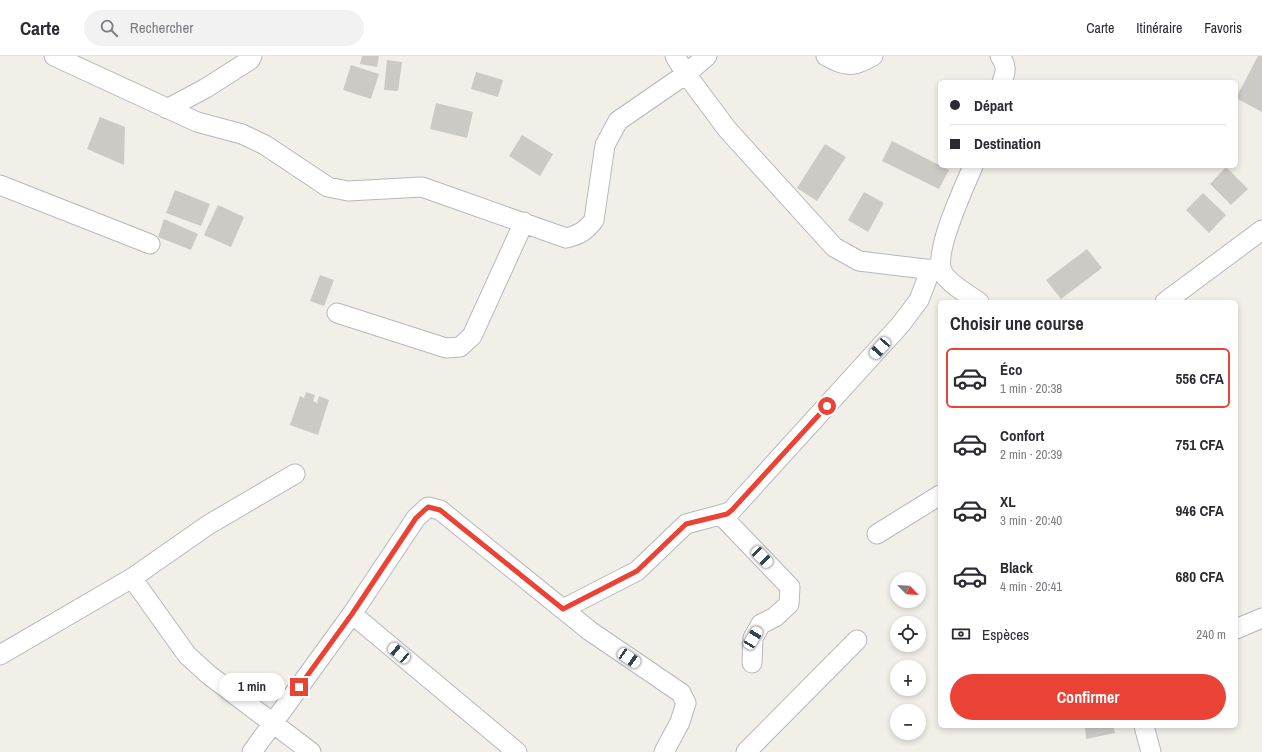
<!DOCTYPE html>
<html lang="fr">
<head>
<meta charset="utf-8">
<style>
	:root { --surface:#fff; --page:#f2f2f3; --text:#2b2b33; --muted:#7c7c81; --line:#e1e1e2; --accent:#ea4335 }
	body { margin:0; font-family:"Archivo Narrow",sans-serif; background:var(--page); color:var(--text); height:100vh; display:flex; flex-direction:column; font-size:15px; white-space:nowrap }
	* { box-sizing:border-box; margin:0 }
	p { font-size:13px; color:var(--muted) }
	.icon { flex:none; width:22px; height:22px; fill:none; stroke:currentColor; stroke-width:2; stroke-linecap:round; stroke-linejoin:round }
	.map { position:relative; flex:1; overflow:hidden }
	.panel { position:absolute; left:938px; top:244px; width:300px; height:428px; display:flex; flex-direction:column; background:var(--surface); border-radius:6px; box-shadow:0 2px 6px #0003 }
	.panel>* { flex:none }
	.hud { position:absolute; left:938px; top:24px; width:300px; height:88px; border-radius:6px; box-shadow:0 2px 6px #0003; display:grid; align-content:center; height:88px; padding:0 12px; background:var(--surface) }
	.needle { width:26px; rotate:115deg }
	.buttons { position:absolute; left:890px; top:516px; display:grid; gap:8px }
	.buttons a { display:grid; place-items:center; width:36px; height:36px; border-radius:50%; background:var(--surface); box-shadow:0 2px 6px #0003; font-size:20px }
	.end { position:absolute; width:18px; height:18px; margin:-9px; border:5px solid #ea4335; background:#fff; box-shadow:0 0 0 2px #fff }
	.from { border-radius:50% }
	.bubble { position:absolute; height:28px; border-radius:14px; background:var(--surface); box-shadow:0 2px 6px #0003; font-size:13px; font-weight:700; line-height:28px; text-align:center }
	.car { position:absolute; width:12px; height:24px; margin:-12px -6px; border-radius:5px; box-shadow:0 0 3px 1px #0007; background:linear-gradient(#fff 24%,#345 0 40%,#fff 0 76%,#345 0 86%,#fff 0) }
	.hud b { display:flex; align-items:center; gap:14px; height:38px; font-size:15px }
	.hud b+b { border-top:1px solid var(--line) }
	.hud i { width:10px; height:10px; background:var(--text) }
	ul { padding:0; list-style:none }
	li { display:flex; align-items:center; gap:12px; height:60px; margin:0 8px 6px; padding:0 4px; border:2px solid transparent; border-radius:6px }
	li div { flex:1 }
	li b { display:block; font-size:15px }
	li em { font-style:normal; font-weight:700 }
	li.current { border-color:var(--accent) }
	li>.icon { width:36px; height:36px; stroke-width:1.5 }
	h2 { padding:0 12px; font-size:18px; line-height:48px }
	.pay { display:flex; align-items:center; gap:10px; height:44px; padding:0 12px; font-size:15px }
	.pay p { margin-inline-start:auto }
	.button { display:flex; gap:8px; margin-top:auto; padding:8px 12px }
	.button a { flex:1; height:46px; border-radius:24px; background:var(--accent); color:#fff; font-size:16px; font-weight:700; line-height:46px; text-align:center }
	header { display:flex; align-items:center; gap:24px; box-sizing:border-box; height:56px; padding:0 20px; background:var(--surface); border-bottom:1px solid var(--line) }
	header strong { font-size:19px }
	nav { display:flex; gap:22px; margin-inline-start:auto; font-size:14px }
	.search { width:280px; height:36px; background:var(--page); display:flex; align-items:center; gap:10px; box-sizing:border-box; padding:0 14px; border-radius:22px; color:var(--muted); font-size:15px }
	.map>svg:first-child { display:block }
	.building { fill:#cccac5 }
	.lines { fill:none; stroke-linecap:round; stroke-linejoin:round }
	.street-casing { stroke:#b5b8bc; stroke-width:21 }
	.street { stroke:#fff; stroke-width:19 }
	.route { stroke:#ea4335; stroke-width:5 }
</style>
</head>
<body>
<header>
<strong>Carte</strong>
<div class="search"><svg class="icon" aria-label="search" viewBox="0 0 24 24"><circle cx="10" cy="10" r="6"/><path d="M15 15l6 6"/></svg>Rechercher</div>
<nav><a>Carte</a><a>Itinéraire</a><a>Favoris</a></nav>
</header>
<div class="map">
<svg width="1262" height="696" viewBox="0 0 1262 696">
	<rect width="100%" height="100%" fill="#f1efe8"/>
	<path class="building" d="M362,0H379L377,11L360,8Z
		M1258,0H1262V56L1236,42Z
		M387,4L402,6L398,35L384,34Z
		M351,9L379,18L371,43L343,34Z
		M476,16L503,24L498,41L471,33Z
		M436,47L473,56L467,82L430,73Z
		M100,61L125,71L124,109L87,93Z
		M522,79L553,98L540,120L509,100Z
		M892,85L949,114L939,133L882,105Z
		M825,88L846,101L817,145L797,132Z
		M1226,111L1248,133L1231,149L1210,128Z
		M175,134L210,148L201,170L166,157Z
		M864,136L884,147L868,176L848,164Z
		M1203,137L1226,159L1209,177L1186,154Z
		M218,149L244,161L231,191L204,179Z
		M164,163L198,178L191,194L158,181Z
		M1087,193L1102,212L1061,243L1046,224Z
		M320,219L334,224L324,250L310,245Z
		M306,336L315,339L313,345L317,347L319,340L329,344L318,379L290,369L300,340L304,342Z
		M1085,670H1113L1115,677L1086,683Z"/>
	<g class="lines">
		<g class="street-casing">
			<path id="street" d="M54,0L197,66L242,78L265,89L328,131L348,135L422,131L566,182C579,179 586,175 594,164L605,89L618,65L686,18L707,0
				M675,0L686,18L727,73L834,191L859,205L942,215
				M826,0C847,11 852,12 873,0
				M1000,0C1007,9 1006,16 1002,26
				M167,53L206,32L250,4L252,0
				M973,110C964,132 934,194 942,215C947,227 969,239 979,246
				M0,129L150,188
				M1165,246L1262,174
				M337,257L446,292L460,291L472,280L524,166
				M721,459L790,531L789,548L775,561L761,568L753,582L752,607
				M877,478L940,439
				M132,522L187,599L209,619L311,696
				M563,553L637,515L686,468L727,457L732,454L901,268L919,244L931,213
				M352,558L517,696
				M1236,573L1262,562
				M0,599L132,522L208,469L295,418
				M1144,670L1151,696
				M252,696L352,558L416,462L428,451L440,454L590,575L681,637L686,647L680,666L664,696
				M746,696L857,584"/>
		</g>
		<use href="#street" class="street"/>
	</g>
	<g class="lines">
		<path class="route" d="M299,631L352,558L416,462L428,451L440,454L563,553L637,515L686,468L727,458L732,454L827,350"/>
	</g>
</svg>
<div class="buttons">
<a><svg class="needle" viewBox="-14 -14 28 28"><path d="M0-13l5 13h-10z" fill="#e53935"/><path d="M0 13l5-13h-10z" fill="#7c7c81"/></svg></a>
<a><svg class="icon" aria-label="locate" viewBox="0 0 24 24"><circle cx="12" cy="12" r="6"/><path d="M12 2v4M12 18v4M2 12h4M18 12h4"/></svg></a>
<a>+</a>
<a>−</a>
</div>
<i class="end from" style="left:827px;top:350px"></i>
<i class="end" style="left:299px;top:631px"></i>
<div class="bubble" style="left:219px;top:617px;width:66px">1 min</div>
<i class="car" style="left:880px;top:292px;rotate:222deg"></i>
<i class="car" style="left:762px;top:501px;rotate:136deg"></i>
<i class="car" style="left:753px;top:582px;rotate:31deg"></i>
<i class="car" style="left:399px;top:597px;rotate:310deg"></i>
<i class="car" style="left:629px;top:602px;rotate:124deg"></i>
<div class="hud">
<b><i class="from"></i>Départ</b>
<b><i></i>Destination</b>
</div>
<section class="panel">
<h2>Choisir une course</h2>
<ul>
<li class="current"><svg class="icon" aria-label="car" viewBox="0 0 24 24"><path d="M5 17H2v-5l4-1 3-4h7l3 4 3 1v5h-3M9 17h6M6 11h13"/><circle cx="7" cy="17" r="2"/><circle cx="17" cy="17" r="2"/></svg><div><b>Éco</b><p>1 min · 20:38</p></div><em>556 CFA</em></li>
<li><svg class="icon" aria-label="car" viewBox="0 0 24 24"><path d="M5 17H2v-5l4-1 3-4h7l3 4 3 1v5h-3M9 17h6M6 11h13"/><circle cx="7" cy="17" r="2"/><circle cx="17" cy="17" r="2"/></svg><div><b>Confort</b><p>2 min · 20:39</p></div><em>751 CFA</em></li>
<li><svg class="icon" aria-label="car" viewBox="0 0 24 24"><path d="M5 17H2v-5l4-1 3-4h7l3 4 3 1v5h-3M9 17h6M6 11h13"/><circle cx="7" cy="17" r="2"/><circle cx="17" cy="17" r="2"/></svg><div><b>XL</b><p>3 min · 20:40</p></div><em>946 CFA</em></li>
<li><svg class="icon" aria-label="car" viewBox="0 0 24 24"><path d="M5 17H2v-5l4-1 3-4h7l3 4 3 1v5h-3M9 17h6M6 11h13"/><circle cx="7" cy="17" r="2"/><circle cx="17" cy="17" r="2"/></svg><div><b>Black</b><p>4 min · 20:41</p></div><em>680 CFA</em></li>
</ul>
<div class="pay"><svg class="icon" aria-label="cash" viewBox="0 0 24 24"><path d="M3 7h18v10H3z"/><circle cx="12" cy="12" r="2"/></svg>Espèces<p>240 m</p></div>
<div class="button"><a>Confirmer</a></div>
</section>
</div>
</body>
</html>
